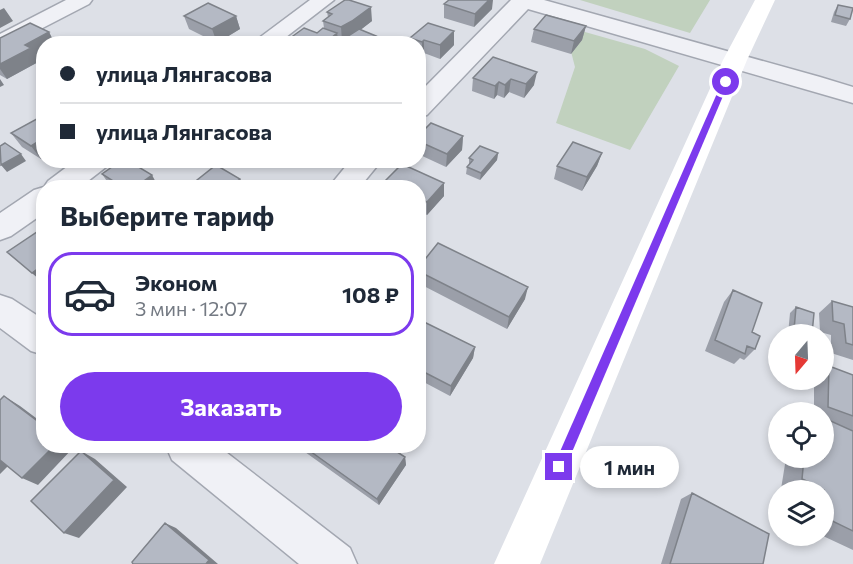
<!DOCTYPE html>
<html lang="ru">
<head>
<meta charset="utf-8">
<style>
	:root { --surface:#fff; --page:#f2f2f3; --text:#1f2937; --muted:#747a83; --line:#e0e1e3; --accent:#7c3aed }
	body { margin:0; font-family:Commissioner,sans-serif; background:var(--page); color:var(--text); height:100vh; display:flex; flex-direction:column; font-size:22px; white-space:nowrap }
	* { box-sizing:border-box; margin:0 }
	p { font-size:20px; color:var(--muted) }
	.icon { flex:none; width:33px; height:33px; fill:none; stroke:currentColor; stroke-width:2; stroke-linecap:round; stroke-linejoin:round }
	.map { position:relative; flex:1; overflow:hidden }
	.drawer { position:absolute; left:36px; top:180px; width:390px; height:273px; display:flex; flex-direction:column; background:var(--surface); border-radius:24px; box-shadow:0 3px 9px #0003 }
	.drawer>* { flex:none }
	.hud { position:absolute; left:36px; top:36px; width:390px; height:132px; border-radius:24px; box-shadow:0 3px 9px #0003; display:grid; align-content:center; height:132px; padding:0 24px; background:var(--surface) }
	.needle { width:39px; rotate:199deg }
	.buttons { position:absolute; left:768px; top:324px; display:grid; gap:12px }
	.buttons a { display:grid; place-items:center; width:66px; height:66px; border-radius:50%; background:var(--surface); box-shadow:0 3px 9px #0003; font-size:30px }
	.end { position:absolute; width:27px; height:27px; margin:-14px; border:8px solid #7c3aed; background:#fff; box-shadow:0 0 0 3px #fff }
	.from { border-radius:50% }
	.bubble { position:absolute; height:42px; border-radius:21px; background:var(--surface); box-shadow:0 3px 9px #0003; font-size:20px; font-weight:700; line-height:42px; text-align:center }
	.hud b { display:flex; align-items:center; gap:21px; height:57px; font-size:22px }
	.hud b+b { border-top:2px solid var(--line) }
	.hud i { width:15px; height:15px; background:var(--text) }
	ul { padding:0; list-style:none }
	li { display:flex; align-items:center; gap:18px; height:84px; margin:0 12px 9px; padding:0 12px; border:3px solid var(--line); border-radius:24px }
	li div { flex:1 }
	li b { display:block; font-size:22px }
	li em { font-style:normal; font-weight:700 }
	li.active { border-color:var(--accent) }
	li>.icon { width:54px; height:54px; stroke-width:1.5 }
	h2 { padding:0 24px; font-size:27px; line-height:72px }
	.button { display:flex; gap:12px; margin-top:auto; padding:12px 24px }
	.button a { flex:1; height:69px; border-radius:36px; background:var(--accent); color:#fff; font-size:24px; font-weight:700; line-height:69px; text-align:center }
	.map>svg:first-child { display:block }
	.green { fill:#c1d1be }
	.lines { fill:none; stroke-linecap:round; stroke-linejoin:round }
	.street-casing { stroke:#a3a7b1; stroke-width:3 }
	.street { fill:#f0f1f6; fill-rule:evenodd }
	.secondary { fill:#fff; fill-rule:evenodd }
	.wall { fill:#9b9fa9 }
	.shaded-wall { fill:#7e8289 }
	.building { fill:#b4b9c4; stroke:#7e8289; stroke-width:1.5 }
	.route { fill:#7c3aed }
</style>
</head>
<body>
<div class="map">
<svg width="853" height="564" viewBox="0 0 853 564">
	<rect width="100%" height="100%" fill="#dde0e7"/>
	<path class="green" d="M580,0H710L690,33Z
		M578,30L645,49L679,66L630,150L556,123L575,67L568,40Z"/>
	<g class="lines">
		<g class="street-casing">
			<path id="street" d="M66,0H92L89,4L0,50V34Z
				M310,0H334L277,44H251Z
				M511,0H544L820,77L853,87V103L528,9L427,115L418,117V94Z
				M76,160H110L106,167L79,188H44V213L11,236L0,240V213L34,190L44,187L48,181Z
				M351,160H382L359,188H328Z
				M0,295L12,299L44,320V355L31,351L0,328Z
				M166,446H218L350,548L357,564H299L172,460Z"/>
		</g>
		<use href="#street" class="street"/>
		<path class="secondary" d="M755,0H775L747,60L540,564H494L723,60Z"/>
	</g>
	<path class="wall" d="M444,4L492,9L474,27L444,18Z
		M838,5L850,19L846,26L831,22L834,12Z
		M327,12L372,21L360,30L377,43L351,44L349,43V37L342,41L338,39L339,44H275L317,33L324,28L323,21L328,17Z
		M184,16H236L240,29L217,43L189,29Z
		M586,26L582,40L571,54L531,42L534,29Z
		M454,31V45L440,59L424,53L422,56L418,54V44H410V38Z
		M49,32L55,44H44V53L37,57L40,61L7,79L0,75V38Z
		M493,57L534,85L524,98L509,92L504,98L497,95L494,99L472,91L473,78Z
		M44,115L41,159L22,147L11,133Z
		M418,136H463L462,150L446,167L418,154Z
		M498,153L497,160L480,180L466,174L467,167L469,165V158Z
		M602,153L597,166L582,191L554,179L557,166Z
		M402,164L444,183V196L427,215L418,211V188H385L384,182Z
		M102,174L159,188L111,187Z
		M44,237V275L39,279L7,252Z
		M418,268L525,299L507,329L418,283Z
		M733,290L752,332L755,349L744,360L740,358L734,364L705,351L724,302Z
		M832,301L853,307V360L831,353V335L820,332L819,313Z
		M796,307L812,334H788L790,313Z
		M418,319L475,347L473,358L450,396L418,379Z
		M829,366L853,375V550L823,536H824V490H785L781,489L786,458H824V412H814V380H824V370Z
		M301,446H388L405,457L406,465L379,505L305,452Z
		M692,493L763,564H661L681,499Z"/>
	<path class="shaded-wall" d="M489,0H493L492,9L474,27L475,14Z
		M371,7L372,21L354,35L348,36L349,37L342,41L341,27Z
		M4,8L13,21L0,28V10Z
		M236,16L240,29L217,43L212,29Z
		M586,26L582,40L571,54L574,41Z
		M454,31V45L440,59V45Z
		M49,32L55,44H44V53L37,57L40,61L7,79L0,69V64L25,45Z
		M337,33L339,44H324Z
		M376,36L377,43L366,44Z
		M424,40V53L422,56V42Z
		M537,72L534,85L524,98L526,84Z
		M0,79L4,85L0,87Z
		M511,79L509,92L504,98L505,85Z
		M499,82L497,95L494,99L495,86Z
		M463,136L462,150L446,167L447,154Z
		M44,138V157L41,159L31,146Z
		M498,153L497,160L480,180L481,173Z
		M602,153L597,166L582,191L587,177Z
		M21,154L26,161L7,172L1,165Z
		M152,175L159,188H134Z
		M240,179L244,188H229Z
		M444,183V196L427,215V202Z
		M44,264V275L39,279L32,273Z
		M528,287L525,299L507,329L509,317Z
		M475,347L473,358L450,396L451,386Z
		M4,396L20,406L44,424V426Z
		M54,446H72L74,447L38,485L22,478Z
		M81,451L95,459L127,487L79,538L64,533Z
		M405,457L406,465L379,505L377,499Z
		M0,458L11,463L0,474Z
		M165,523L176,528L218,564H206Z"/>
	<path class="building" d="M345,0H349L371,7L352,21L341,27L323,21L332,14L327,12Z
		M449,0H489L475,14L444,4Z
		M208,3L236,16L212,29L184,16Z
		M838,5L853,8L850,19L835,15Z
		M546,15L586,26L574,41L534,29Z
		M30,23L49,32L25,45L31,48L0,64V38Z
		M428,23L454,31L440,45L424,40L422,42L410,38Z
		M304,28L317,33L323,28L337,33L324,44H275L281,39L286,41Z
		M359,29L376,36L366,43L348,36Z
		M493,57L537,72L526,84L511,79L505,85L499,82L495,86L473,78Z
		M44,115V138L31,146L11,133Z
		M431,123L463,136L447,154L418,141V136Z
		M573,142L602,153L587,177L557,166Z
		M5,143L21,154L1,165L0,146Z
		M480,146L498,153L481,173L467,167L473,160L469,158Z
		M122,160H127L152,175L134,188H124L102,174Z
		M402,164L444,183L427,202L418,198V188H396L384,182Z
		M216,165L240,179L229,188H187Z
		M37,232L44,237V264L32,273L7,252Z
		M438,243L528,287L509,317L418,271V268Z
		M733,290L762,303L752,332L760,336L755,349L747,346L745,354L715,340Z
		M832,301L853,307V345L846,343L844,324L833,321Z
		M796,307L814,313L812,334H807L794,330Z
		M418,319L475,347L451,386L418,369Z
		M829,366L853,375V416L828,407Z
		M4,396L44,426V446H54L22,478L0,460V400Z
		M824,418L853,431V531L824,517V490H815L816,485L802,479L804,458H824Z
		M303,446H388L405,457L377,499Z
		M81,451L114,480L64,533L31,501Z
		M692,493L769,534L763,564H670Z
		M165,523L209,560L206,564H133L132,562Z"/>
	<path class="route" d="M726,80L729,82L564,471H555V463L722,82Z"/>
</svg>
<div class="buttons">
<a><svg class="needle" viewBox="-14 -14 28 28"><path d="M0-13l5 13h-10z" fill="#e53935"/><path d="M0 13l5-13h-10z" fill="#747a83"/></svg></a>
<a><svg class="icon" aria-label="locate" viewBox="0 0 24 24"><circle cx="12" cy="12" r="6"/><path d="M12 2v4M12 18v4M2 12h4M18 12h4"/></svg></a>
<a><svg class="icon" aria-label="layers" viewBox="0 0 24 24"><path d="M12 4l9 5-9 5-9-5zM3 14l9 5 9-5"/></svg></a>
</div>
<i class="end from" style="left:726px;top:82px"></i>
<i class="end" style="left:559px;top:467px"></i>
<div class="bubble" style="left:580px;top:446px;width:99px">1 мин</div>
<div class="hud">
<b><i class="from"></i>улица Лянгасова</b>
<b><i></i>улица Лянгасова</b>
</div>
<section class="drawer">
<h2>Выберите тариф</h2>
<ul>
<li class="active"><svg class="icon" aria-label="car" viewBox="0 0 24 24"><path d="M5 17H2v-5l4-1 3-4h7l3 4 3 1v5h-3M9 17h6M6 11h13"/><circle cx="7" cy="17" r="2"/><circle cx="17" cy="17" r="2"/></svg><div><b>Эконом</b><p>3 мин · 12:07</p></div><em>108 ₽</em></li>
</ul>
<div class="button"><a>Заказать</a></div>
</section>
</div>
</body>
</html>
